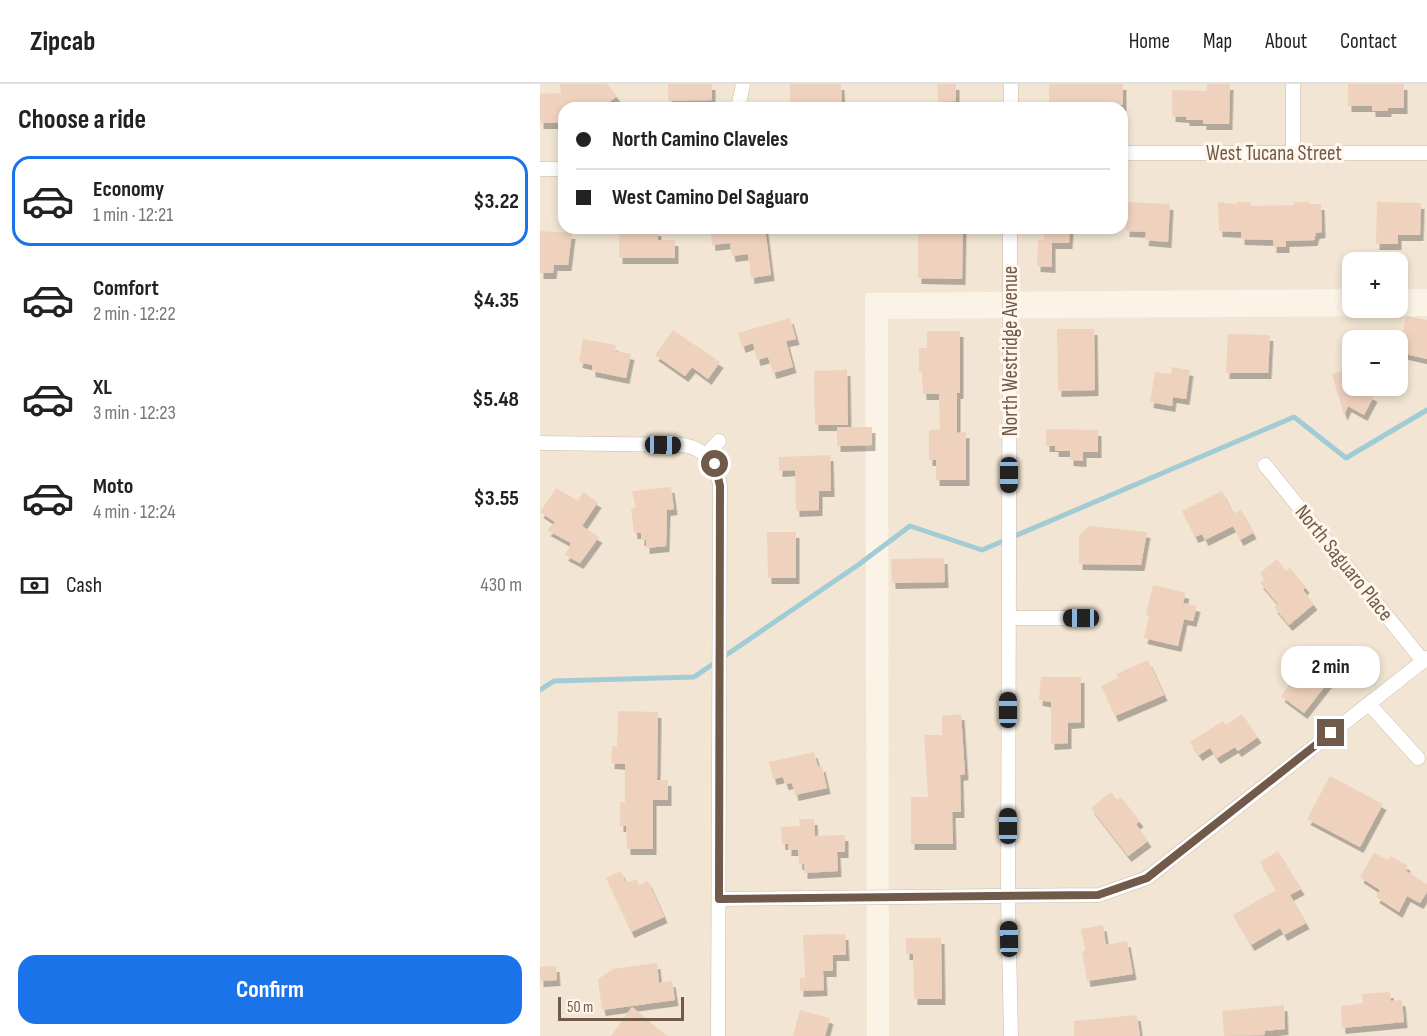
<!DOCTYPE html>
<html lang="en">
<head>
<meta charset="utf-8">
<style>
	:root { --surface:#fff; --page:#f2f2f2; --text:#222; --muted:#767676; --line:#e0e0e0; --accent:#1a73e8 }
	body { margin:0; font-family:"Sofia Sans Condensed",sans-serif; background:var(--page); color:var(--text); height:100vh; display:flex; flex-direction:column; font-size:22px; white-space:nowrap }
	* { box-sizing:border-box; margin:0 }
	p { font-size:20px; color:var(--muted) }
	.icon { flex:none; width:33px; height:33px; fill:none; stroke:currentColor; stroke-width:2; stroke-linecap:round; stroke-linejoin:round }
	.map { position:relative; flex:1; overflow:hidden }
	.details { display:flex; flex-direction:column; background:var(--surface); width:540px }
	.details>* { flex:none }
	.guide { position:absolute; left:18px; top:18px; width:570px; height:132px; border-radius:18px; box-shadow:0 3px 9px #0003; display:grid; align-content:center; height:132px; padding:0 18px; background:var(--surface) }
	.controls { position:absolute; left:802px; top:168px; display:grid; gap:12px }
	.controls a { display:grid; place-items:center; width:66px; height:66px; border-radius:12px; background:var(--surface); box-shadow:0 3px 9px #0003; font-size:30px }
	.scale { position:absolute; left:18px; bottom:15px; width:126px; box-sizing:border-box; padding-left:6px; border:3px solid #725a4b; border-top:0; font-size:16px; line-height:21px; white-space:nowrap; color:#725a4b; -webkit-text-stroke:4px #fef7eb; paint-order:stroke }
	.end { position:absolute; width:27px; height:27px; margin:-14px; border:8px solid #725a4b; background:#fff; box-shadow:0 0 0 3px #fff }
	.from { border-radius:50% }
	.bubble { position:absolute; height:42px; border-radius:18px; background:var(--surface); box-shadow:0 3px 9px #0003; font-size:20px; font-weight:700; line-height:42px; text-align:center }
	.car { position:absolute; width:18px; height:36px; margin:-18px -9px; border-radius:8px; box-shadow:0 0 4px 2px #0007; background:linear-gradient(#222 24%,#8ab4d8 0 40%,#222 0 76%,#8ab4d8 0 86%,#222 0) }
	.guide b { display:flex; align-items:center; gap:21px; height:57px; font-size:22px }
	.guide b+b { border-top:2px solid var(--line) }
	.guide i { width:15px; height:15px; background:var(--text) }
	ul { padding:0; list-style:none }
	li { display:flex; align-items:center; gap:18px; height:90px; margin:0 12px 9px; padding:0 6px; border:3px solid transparent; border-radius:18px }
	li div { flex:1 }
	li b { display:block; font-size:22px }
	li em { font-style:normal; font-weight:700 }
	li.current { border-color:var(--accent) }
	li>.icon { width:54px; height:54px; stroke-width:1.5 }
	h2 { padding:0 18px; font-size:27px; line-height:72px }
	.pay { display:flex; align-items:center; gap:15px; height:66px; padding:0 18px; font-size:22px }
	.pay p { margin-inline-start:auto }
	.primary-button { display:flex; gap:12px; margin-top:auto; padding:12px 18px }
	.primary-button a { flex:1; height:69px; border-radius:18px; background:var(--accent); color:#fff; font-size:24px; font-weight:700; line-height:69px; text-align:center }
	header { display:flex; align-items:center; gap:36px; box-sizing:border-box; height:84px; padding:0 30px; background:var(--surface); border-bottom:2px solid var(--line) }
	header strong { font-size:28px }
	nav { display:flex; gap:33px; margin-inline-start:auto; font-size:21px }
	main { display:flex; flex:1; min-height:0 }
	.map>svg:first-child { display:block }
	.residential { fill:#f2e5d3; fill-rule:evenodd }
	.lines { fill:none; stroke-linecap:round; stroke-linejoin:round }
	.stream { stroke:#a1ccd5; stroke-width:5 }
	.building { fill:#efd2be; filter:url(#shadow) }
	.street-casing { stroke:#ccbbac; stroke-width:15 }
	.street { stroke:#fff; stroke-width:14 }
	.route { stroke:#725a4b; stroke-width:8 }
	.labels { text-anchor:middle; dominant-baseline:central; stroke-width:6; stroke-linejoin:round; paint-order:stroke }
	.street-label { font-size:21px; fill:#725a4b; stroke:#fef7eb }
</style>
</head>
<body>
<header>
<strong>Zipcab</strong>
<nav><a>Home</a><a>Map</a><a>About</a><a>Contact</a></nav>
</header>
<main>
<section class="details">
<h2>Choose a ride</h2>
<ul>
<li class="current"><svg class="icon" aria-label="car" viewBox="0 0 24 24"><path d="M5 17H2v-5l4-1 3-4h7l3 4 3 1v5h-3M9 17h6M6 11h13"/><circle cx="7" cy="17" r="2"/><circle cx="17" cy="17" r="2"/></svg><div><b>Economy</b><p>1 min · 12:21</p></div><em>$3.22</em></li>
<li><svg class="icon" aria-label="car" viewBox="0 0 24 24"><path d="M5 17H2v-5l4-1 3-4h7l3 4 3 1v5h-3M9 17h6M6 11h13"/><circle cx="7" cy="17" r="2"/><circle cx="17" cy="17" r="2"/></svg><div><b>Comfort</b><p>2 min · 12:22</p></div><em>$4.35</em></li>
<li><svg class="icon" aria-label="car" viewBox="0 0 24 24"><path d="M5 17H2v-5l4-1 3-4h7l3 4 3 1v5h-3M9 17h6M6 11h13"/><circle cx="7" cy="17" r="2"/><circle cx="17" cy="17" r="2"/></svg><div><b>XL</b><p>3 min · 12:23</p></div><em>$5.48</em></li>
<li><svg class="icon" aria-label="car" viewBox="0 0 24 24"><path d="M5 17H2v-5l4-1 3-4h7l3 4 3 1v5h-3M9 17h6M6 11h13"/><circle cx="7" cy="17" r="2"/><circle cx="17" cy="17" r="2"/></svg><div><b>Moto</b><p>4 min · 12:24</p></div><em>$3.55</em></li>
</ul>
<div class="pay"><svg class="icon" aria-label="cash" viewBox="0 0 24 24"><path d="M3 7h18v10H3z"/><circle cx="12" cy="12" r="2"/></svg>Cash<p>430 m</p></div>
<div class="primary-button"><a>Confirm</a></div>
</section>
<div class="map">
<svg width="887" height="952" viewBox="0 0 887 952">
	<defs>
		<filter id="shadow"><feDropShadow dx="3.5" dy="6" stdDeviation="0" flood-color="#0004"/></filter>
	</defs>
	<rect width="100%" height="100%" fill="#fbf3e5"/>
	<path class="residential" d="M0,0H887V205H858V178H813V205L325,209L327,952H0ZM24,24H582V144H24Z
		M887,232V952H349L348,235ZM813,256H858V302H813Z"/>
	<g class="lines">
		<path class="stream" d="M0,606L14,597L154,593L318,481L370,442L442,466L754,333L806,374L887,326"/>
	</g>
	<path class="building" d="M20,0H67L77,12L62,24H24V39H0V10L21,9Z
		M128,0H172V16L128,17Z
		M250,0H301L302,24H250Z
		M397,0H416V17L398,18Z
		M509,0H583V21H567V24H531V19L509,18Z
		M667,0H690L689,40H663V36H646V33L632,32V6L667,7Z
		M808,0H864V24H848V27H832V22H808Z
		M587,118L630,120L628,158L605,156L606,148L586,147Z
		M678,118L697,120V118H710L711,122L754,121V118H769V120H781L782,148L776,149L774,156L746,157V163H733V156L701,155V148L679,147Z
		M837,118L881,119L880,151H858V160H836Z
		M170,144H225L231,191L211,194L208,170L192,172L190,159L172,161Z
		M378,144H423L422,195L378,194Z
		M504,144H530L529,159H512V183L497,182L498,156H504Z
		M79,146H118V156H135V174H79Z
		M0,147L32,149L28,181H14L13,189H0Z
		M866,232L887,236V275L861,269L866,250L863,249Z
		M250,234L256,255L246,257L253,283L233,289L228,273L217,276L213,259L202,263L198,249Z
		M517,245H554L555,306L518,307Z
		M133,246L180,278L168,295L152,283L145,292L115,271Z
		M387,247H420V309H417V349L426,348V396H396V376H389V346L400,345L399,310H383L382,288H379V264H387Z
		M688,250L730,251L728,289H686Z
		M43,255L76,261L75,267L91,270L86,294L52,287V281L39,278Z
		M632,283L650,286L646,315L633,313L632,322L610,318L615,288L631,290Z
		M813,284V302H818L819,304L834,312L824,331L808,322L804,331L792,290Z
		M307,286L308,341H275L274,287Z
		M297,343H332V361L297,362Z
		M506,345L558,346V368H543V377L530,376V367H515V362H506Z
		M290,371L291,407H279V426L256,427L255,386L239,387V373Z
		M131,403L134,425L127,426L126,462L106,464V456H101V449H94L91,425L96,424L92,407Z
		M16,404L38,417L43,408L58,418L42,442L59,453L40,479L25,471L31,459L7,446L15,438L0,428Z
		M682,407L693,430L701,426L713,449L700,456L693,442L665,456L662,450L655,453L642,427Z
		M550,442L607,448L601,481L539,480V451Z
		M227,448H256V494H228Z
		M404,474L405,498L352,499L351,475Z
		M737,475L746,487L750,484L766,503L763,506L774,520L749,541L734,523L738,520L720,499L724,495L720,489Z
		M613,501L646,509L643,519L657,522L653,537L644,535L638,562L604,554L609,532L606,531Z
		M777,564L793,577L782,592L789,597L764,629L741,612Z
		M608,576L624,611L575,632L561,602L578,594L576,590Z
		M501,593H541V638L528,639V659L511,660V618L499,616Z
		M78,627L118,628L117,696H128V716H113V765H87L86,742H80V718H85V680L71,679L72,662H77Z
		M421,630L425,690L420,691L421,728H412L413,760H371V713H388L384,651H402V632Z
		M702,630L718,653L698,667L695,663L677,674L670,664L659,671L650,658L683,637L686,641Z
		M274,668L278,683L282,682L287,704L255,711L252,699L245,700L243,693L233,695L229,678Z
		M790,692L843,720L820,763L767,735Z
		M571,708L577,716L581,713L600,737L596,740L608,757L588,772L551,724Z
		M259,735H274L275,752L305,751V768H297L298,787L264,789V780H259L258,766H248V760H242L241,743L260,742Z
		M738,767L761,805L750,811L766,839L744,851L740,844L711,861L693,831L736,806L720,778Z
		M834,769L848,776L850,772L867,781L866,787L887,800V808L880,819L867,812L859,828L836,813L840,806L820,793Z
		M81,787L86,799L97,795L99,801L108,797L124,833L91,848L66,794Z
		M563,841L566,861L587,857L593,890L547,897L542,868L545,866L541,845Z
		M305,850L306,871H293V887H283L284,906L260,907V894H265L263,851Z
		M366,854H401L402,915H374L373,870H366Z
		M117,879L119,899L132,897L135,916L62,926L58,895L73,885Z
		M16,882L17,896L0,897V883Z
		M850,908L851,917L862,916L864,938L802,944L801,922L823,919L822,910Z
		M744,921L745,945L725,947V951L684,952L682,927Z
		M92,923L127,952H71Z
		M260,926L290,934L285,952H253Z
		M597,931L600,952H534V937Z"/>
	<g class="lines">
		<g class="street-casing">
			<path id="street" d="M471,0V24
				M753,0V69
				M198,24L203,0
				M582,69H887
				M0,85H24
				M470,144L468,812L471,952
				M0,359L144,361C167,366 177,379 180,402L178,952
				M167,370L179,357
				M725,381L883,577
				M469,534H541
				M829,620L878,674
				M179,815L559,811L607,794L887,574"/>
		</g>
		<use href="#street" class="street"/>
	</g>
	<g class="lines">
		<path class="route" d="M175,380L180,402L179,815L558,811L607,794L791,649"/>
	</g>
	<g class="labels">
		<g class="street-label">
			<text x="734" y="69">West Tucana Street</text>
			<text transform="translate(470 267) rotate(-90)">North Westridge Avenue</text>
			<text transform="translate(804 479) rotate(51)">North Saguaro Place</text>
		</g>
	</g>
</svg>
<div class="controls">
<a>+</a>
<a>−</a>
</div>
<div class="scale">50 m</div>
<i class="end from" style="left:175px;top:380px"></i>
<i class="end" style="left:791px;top:649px"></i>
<div class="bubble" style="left:741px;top:562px;width:99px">2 min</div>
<i class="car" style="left:123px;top:361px;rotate:91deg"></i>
<i class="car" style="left:469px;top:391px;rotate:180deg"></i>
<i class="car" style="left:541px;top:534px;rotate:270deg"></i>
<i class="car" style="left:468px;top:626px;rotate:0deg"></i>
<i class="car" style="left:468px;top:742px;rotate:0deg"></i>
<i class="car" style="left:469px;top:855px;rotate:359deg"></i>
<div class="guide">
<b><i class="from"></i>North Camino Claveles</b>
<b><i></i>West Camino Del Saguaro</b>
</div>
</div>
</main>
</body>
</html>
